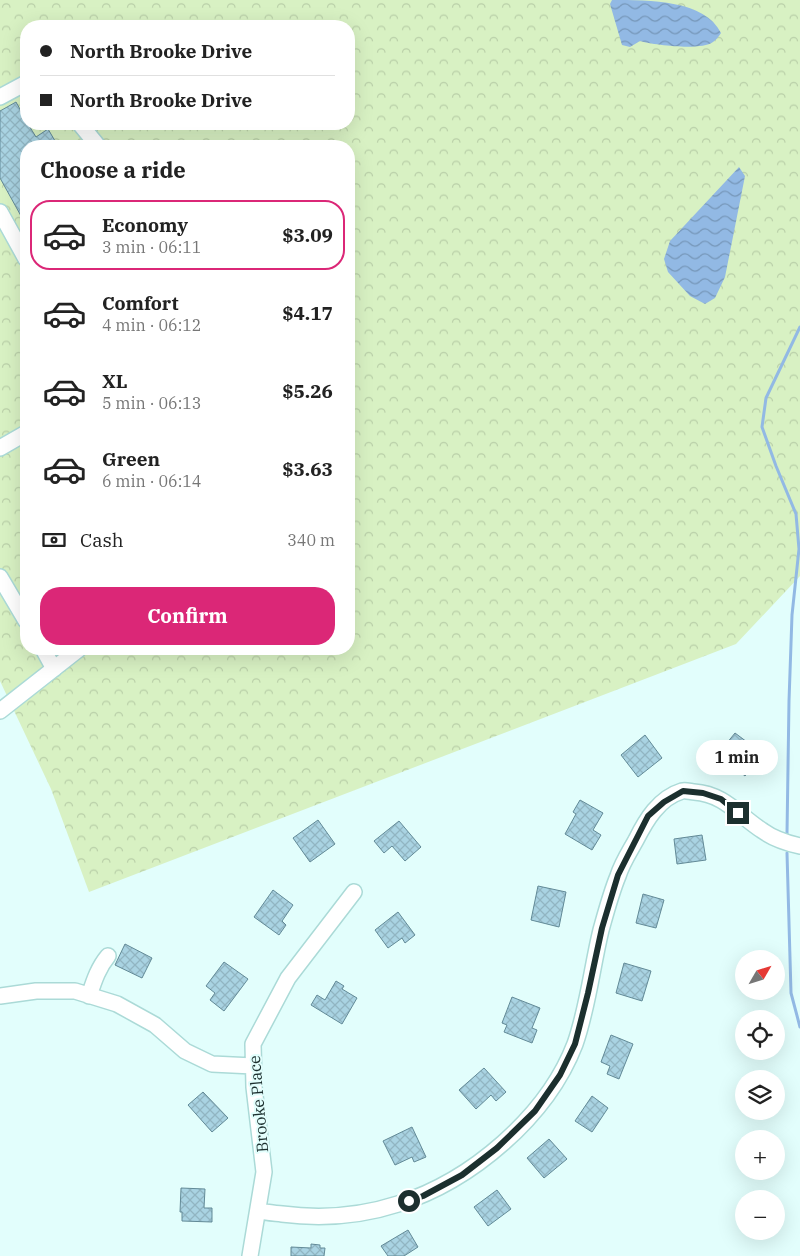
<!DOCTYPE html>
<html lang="en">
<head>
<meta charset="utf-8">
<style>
	:root { --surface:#fff; --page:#f2f2f2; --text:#222; --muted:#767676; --line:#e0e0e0; --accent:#db2777 }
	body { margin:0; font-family:"IBM Plex Serif",serif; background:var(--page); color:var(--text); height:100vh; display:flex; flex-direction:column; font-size:19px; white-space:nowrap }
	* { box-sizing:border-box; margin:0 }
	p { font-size:16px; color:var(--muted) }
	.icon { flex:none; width:28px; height:28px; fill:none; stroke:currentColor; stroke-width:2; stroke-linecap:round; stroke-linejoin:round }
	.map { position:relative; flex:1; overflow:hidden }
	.sheet { position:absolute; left:20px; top:140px; width:335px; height:515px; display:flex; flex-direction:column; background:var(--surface); border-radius:20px; box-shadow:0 5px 20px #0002 }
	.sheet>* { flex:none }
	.banner { position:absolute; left:20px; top:20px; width:335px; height:110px; border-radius:20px; box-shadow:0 5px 20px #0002; display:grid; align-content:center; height:110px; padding:0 20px; background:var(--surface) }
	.needle { width:32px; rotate:51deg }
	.fabs { position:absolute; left:735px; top:950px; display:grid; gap:10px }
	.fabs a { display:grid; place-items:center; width:50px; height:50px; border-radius:50%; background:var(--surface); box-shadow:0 5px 20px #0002; font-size:25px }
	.end { position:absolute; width:22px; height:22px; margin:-11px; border:6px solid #1c2f2e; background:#fff; box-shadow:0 0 0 2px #fff }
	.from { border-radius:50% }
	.bubble { position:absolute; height:35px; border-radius:18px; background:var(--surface); box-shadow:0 5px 20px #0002; font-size:16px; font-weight:700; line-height:35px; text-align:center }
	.banner b { display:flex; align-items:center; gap:18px; height:48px; font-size:19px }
	.banner b+b { border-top:1px solid var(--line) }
	.banner i { width:12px; height:12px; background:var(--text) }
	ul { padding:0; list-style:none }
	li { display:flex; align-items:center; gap:15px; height:70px; margin:0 10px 8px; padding:0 10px; border:2px solid transparent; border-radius:20px }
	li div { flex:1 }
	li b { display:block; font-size:19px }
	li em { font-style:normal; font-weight:700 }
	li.current { border-color:var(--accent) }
	li>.icon { width:45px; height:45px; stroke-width:1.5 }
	h2 { padding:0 20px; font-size:22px; line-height:60px }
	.pay { display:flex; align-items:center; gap:12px; height:55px; padding:0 20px; font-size:19px }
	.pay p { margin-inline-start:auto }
	.button { display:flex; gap:10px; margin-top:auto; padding:10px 20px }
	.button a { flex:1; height:58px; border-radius:20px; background:var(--accent); color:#fff; font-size:20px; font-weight:700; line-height:58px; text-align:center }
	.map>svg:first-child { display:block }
	.forest { fill:url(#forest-crowns); fill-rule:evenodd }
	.water { fill:url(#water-waves) }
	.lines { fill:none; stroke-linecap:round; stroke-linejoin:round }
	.stream { stroke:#92b9e4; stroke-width:3 }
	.building { fill:url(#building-cross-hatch); stroke:#628a97 }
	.minor-casing { stroke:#abdad7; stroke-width:18 }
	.minor { stroke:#fff; stroke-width:15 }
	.route { stroke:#1c2f2e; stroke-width:6 }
	.labels { text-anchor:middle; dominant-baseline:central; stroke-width:4; stroke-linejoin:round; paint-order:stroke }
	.street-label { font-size:16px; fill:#1c2f2e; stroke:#e2fefc }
</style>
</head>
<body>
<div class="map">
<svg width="800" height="1256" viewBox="0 0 800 1256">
	<defs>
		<pattern id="forest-crowns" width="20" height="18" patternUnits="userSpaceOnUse" patternTransform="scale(1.25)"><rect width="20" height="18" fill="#d8f1c3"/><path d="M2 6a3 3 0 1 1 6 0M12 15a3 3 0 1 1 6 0" fill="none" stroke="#b9cfa8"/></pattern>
		<pattern id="water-waves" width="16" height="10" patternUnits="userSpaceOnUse" patternTransform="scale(1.25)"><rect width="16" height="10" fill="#92b9e4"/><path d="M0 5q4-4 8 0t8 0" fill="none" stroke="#7697b9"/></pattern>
		<pattern id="building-cross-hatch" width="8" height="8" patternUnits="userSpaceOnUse" patternTransform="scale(1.25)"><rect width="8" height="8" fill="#a9d3e2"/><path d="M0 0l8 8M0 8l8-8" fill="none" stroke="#91b5c2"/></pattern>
	</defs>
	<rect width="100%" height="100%" fill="#e2fefc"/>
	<path class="forest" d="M0,0H800V576L736,644L89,892L51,789L0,681ZM26,26H349V124H26ZM26,146H349V649H26Z"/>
	<path class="water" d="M612,0C650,0 705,0 721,33C719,36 716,40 713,42C701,51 654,45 640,41L630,47L622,45L610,4Z
		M739,167L745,176L725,277L715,298L705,304L690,296L668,272L664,259L670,241Z"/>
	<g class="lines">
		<path class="stream" d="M787,834L789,701L792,615L799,549L796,514L776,466L762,427L766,398L800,327
			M787,853L791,993L800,1027"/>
	</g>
	<path class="building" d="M16,102L26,120V124H28L36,137L48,129L58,146H26V225L0,178V111Z
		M735,733L751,745L748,749L759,759L745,776L718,754Z
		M645,735L662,758L638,777L621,755Z
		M580,800L603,813L593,830L601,835L592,850L565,834L576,814L573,812Z
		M318,820L335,844L310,862L293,838Z
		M399,821L421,847L405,861L392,846L384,853L374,841Z
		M702,835L706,860L677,864L674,839Z
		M538,886L566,892L559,927L531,920Z
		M273,890L293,905L282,921L286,925L279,935L254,917Z
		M643,894L664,900L656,928L636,923Z
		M398,912L415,935L405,943L402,938L388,948L375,930Z
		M125,944L152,958L142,978L115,965Z
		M224,962L248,979L224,1011L210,1000L215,993L206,986Z
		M624,963L651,971L642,1001L616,993Z
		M336,981L344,986L342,989L357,998L342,1024L311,1005L317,995L325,1000Z
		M512,997L540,1008L532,1028L537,1030L532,1043L504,1032L507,1025L502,1023Z
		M611,1035L633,1044L619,1079L607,1074L610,1066L601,1062Z
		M484,1068L506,1092L496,1101L491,1095L476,1109L459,1090Z
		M203,1092L228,1118L212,1132L188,1105Z
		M592,1096L608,1108L592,1132L575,1121Z
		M412,1127L426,1157L414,1162L412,1157L395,1165L383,1141Z
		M549,1139L567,1159L544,1178L527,1158Z
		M181,1188L205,1189L204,1208H212V1222L182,1221V1212H180Z
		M497,1190L511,1209L488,1226L474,1207Z
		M408,1230L418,1247L404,1256H388L381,1246Z
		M311,1244L320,1245V1248H325L324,1256H291V1247L311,1248Z"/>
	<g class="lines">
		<g class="minor-casing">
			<path id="minor" d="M0,97L26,83
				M80,124L98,146
				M0,212L26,259
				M0,448L26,433
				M0,577L26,621
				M43,649L54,669
				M0,711L79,649
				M0,996L36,991H75L117,1004L155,1025L185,1051L212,1064L253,1066
				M89,996C94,981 98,968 108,956
				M258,1210C266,1213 274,1213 282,1214C321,1219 361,1216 398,1204C471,1181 547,1117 575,1044C588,1007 592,967 601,930C606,912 611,893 618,876C622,863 630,851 636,840C646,820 659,798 682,791C686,790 691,792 694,792C725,794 739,816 763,831C774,839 787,843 800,846
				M250,1256L264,1172L254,1087L253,1044L288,978L354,892"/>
		</g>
		<use href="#minor" class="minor"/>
	</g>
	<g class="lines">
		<path class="route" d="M409,1201L423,1196L462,1175L497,1148L535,1111L560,1075L575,1044L588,993L602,928L618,875L648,816L664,802L683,791L703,793L721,799L738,813"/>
	</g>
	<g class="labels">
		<g class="street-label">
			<text transform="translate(258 1104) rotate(-95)">Brooke Place</text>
		</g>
	</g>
</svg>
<div class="fabs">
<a><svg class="needle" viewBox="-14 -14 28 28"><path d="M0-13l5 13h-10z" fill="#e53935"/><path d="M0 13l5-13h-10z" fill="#767676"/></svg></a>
<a><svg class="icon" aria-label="locate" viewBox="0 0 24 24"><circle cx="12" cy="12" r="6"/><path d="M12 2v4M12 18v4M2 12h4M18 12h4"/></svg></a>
<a><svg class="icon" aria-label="layers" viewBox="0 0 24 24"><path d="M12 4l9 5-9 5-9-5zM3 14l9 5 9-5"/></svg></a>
<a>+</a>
<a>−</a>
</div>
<i class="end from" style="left:409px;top:1201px"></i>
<i class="end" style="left:738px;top:813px"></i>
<div class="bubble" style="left:696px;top:740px;width:82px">1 min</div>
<div class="banner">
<b><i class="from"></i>North Brooke Drive</b>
<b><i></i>North Brooke Drive</b>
</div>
<section class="sheet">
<h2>Choose a ride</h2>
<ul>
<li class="current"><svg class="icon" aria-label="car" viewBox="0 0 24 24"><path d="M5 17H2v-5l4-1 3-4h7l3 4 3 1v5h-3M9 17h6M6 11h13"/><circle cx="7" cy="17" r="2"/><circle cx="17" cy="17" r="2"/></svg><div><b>Economy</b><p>3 min · 06:11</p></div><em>$3.09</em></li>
<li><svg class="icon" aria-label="car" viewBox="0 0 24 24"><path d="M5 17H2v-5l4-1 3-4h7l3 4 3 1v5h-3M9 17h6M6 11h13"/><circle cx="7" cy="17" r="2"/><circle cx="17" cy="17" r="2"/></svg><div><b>Comfort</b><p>4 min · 06:12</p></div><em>$4.17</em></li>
<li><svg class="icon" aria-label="car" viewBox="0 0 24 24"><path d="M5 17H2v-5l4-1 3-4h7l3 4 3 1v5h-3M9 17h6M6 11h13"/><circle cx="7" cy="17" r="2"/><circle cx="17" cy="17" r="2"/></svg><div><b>XL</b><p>5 min · 06:13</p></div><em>$5.26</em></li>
<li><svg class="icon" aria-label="car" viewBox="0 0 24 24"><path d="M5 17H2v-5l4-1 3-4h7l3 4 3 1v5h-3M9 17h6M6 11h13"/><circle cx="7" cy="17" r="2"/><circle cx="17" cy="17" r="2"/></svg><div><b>Green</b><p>6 min · 06:14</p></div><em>$3.63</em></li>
</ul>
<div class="pay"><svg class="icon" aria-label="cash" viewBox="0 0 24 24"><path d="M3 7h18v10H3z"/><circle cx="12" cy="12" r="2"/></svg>Cash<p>340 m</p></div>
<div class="button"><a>Confirm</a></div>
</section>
</div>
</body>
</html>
